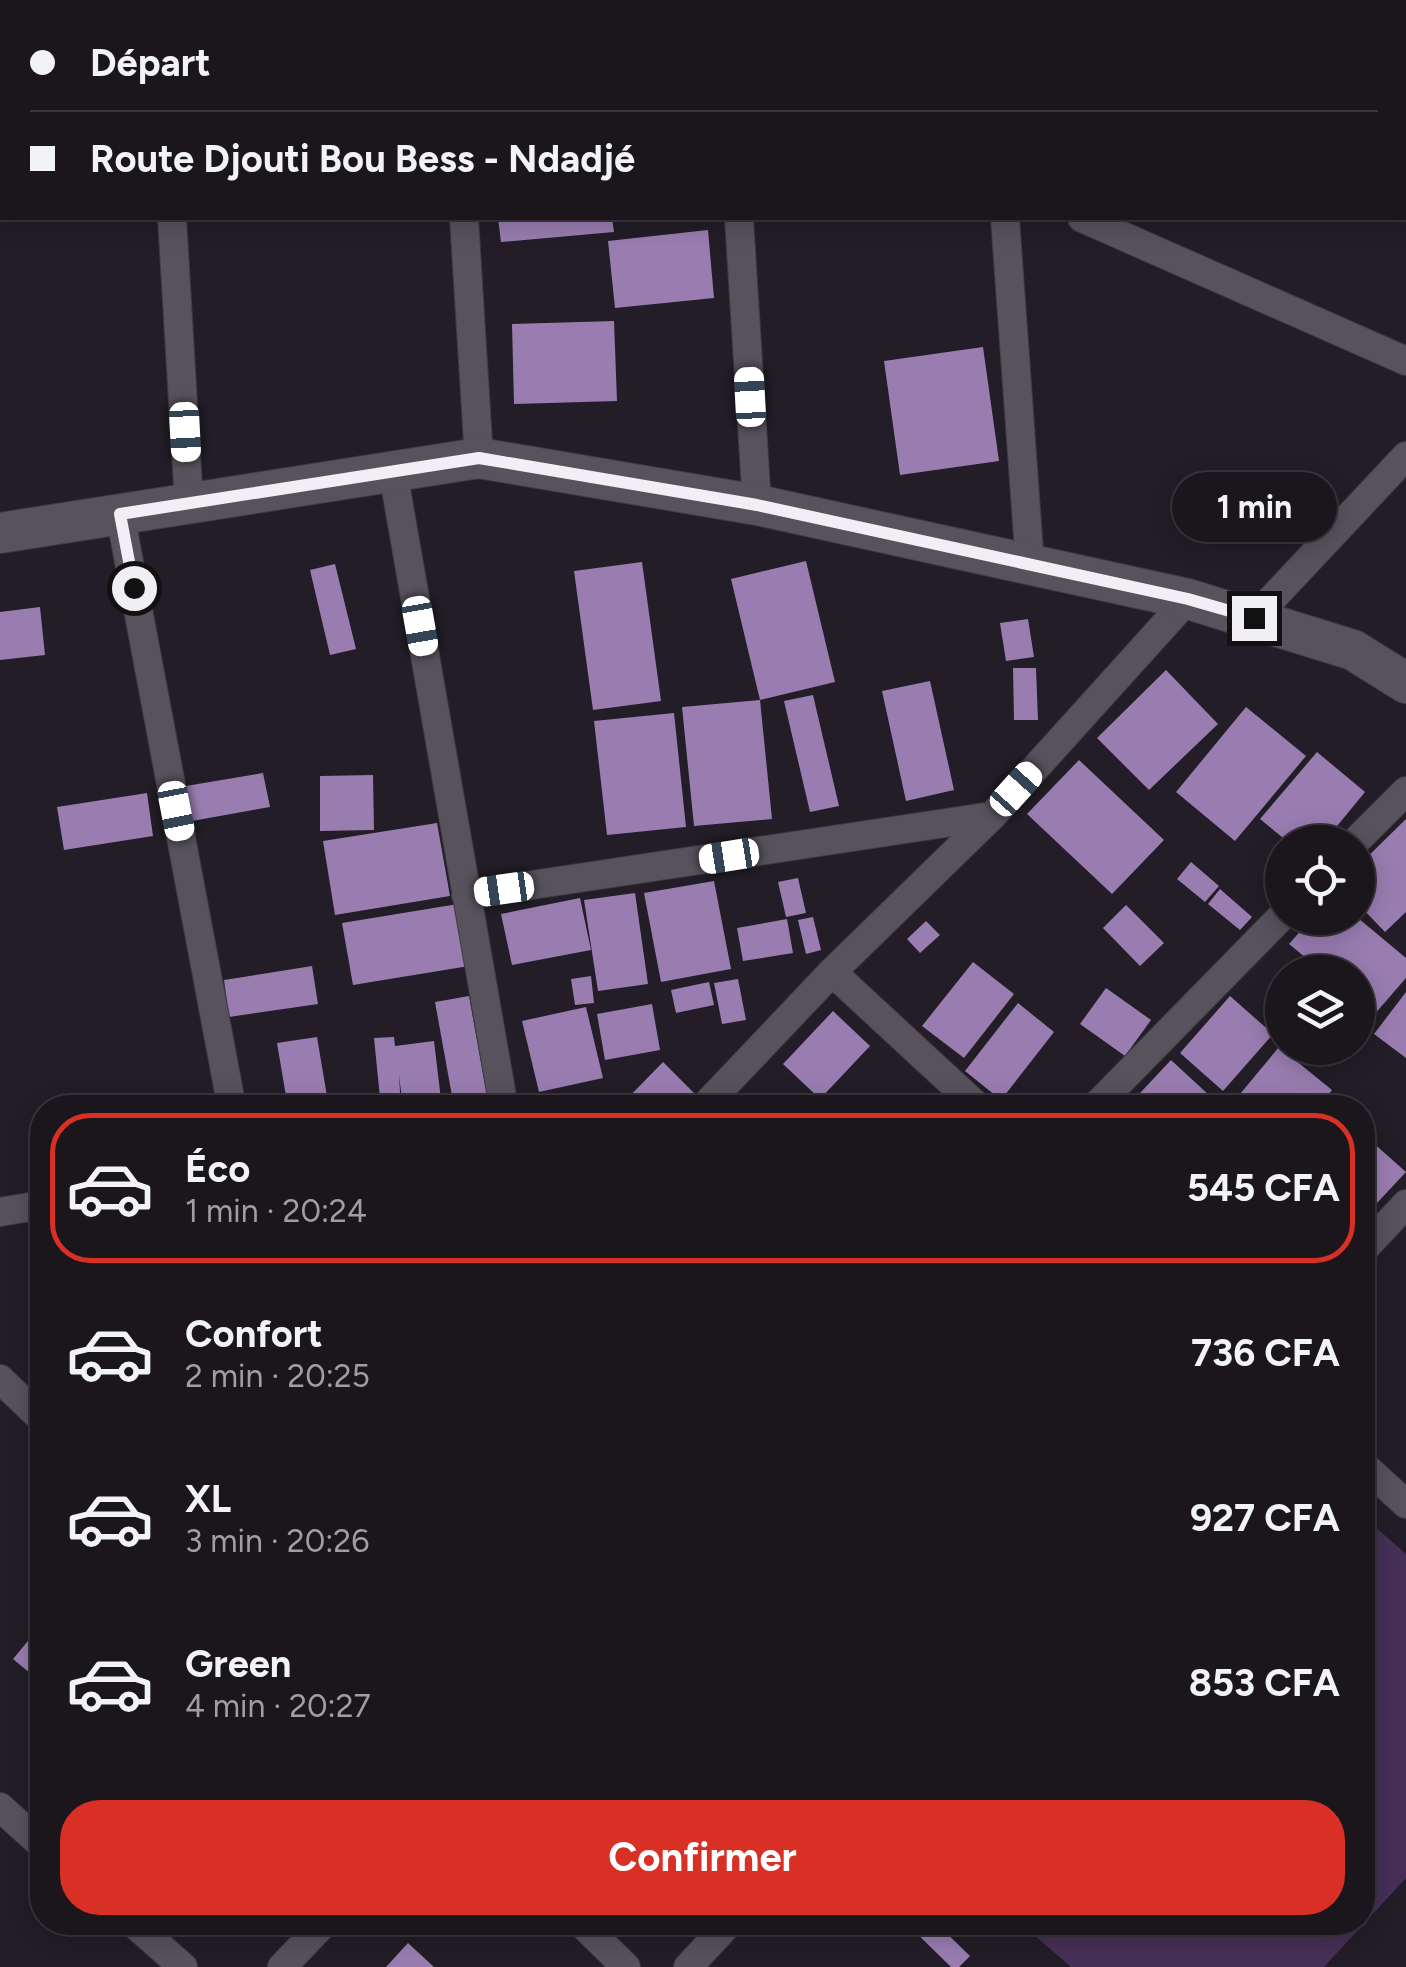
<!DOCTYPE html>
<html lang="fr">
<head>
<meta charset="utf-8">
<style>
	:root { --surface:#1a161c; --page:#231f25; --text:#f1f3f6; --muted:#9f9fa3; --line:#38353b; --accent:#d93025 }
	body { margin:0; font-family:Figtree,sans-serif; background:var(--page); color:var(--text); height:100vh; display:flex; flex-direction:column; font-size:38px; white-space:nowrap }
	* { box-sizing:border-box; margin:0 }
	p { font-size:32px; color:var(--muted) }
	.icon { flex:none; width:55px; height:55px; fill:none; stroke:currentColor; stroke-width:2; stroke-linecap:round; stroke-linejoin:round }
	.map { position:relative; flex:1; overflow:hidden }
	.details { position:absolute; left:30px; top:1095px; width:1345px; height:840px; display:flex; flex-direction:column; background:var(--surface); border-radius:40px; box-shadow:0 5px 25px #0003,0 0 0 2px var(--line) }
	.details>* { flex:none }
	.top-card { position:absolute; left:0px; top:0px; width:1408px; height:220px; box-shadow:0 5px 25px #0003,0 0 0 2px var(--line); display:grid; align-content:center; height:220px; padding:0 30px; background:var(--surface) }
	.fabs { position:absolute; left:1265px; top:825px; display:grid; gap:20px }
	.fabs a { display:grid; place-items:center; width:110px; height:110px; border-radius:50%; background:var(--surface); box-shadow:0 5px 25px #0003,0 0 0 2px var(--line); font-size:50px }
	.end { position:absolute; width:45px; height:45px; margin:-22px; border:12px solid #f1eef4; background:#111; box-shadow:0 0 0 5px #111 }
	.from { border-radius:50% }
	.bubble { position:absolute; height:70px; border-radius:35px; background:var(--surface); box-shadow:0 5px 25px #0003,0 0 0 2px var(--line); font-size:32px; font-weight:700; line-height:70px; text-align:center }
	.car { position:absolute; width:30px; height:60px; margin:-30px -15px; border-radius:12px; box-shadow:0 0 8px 2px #0007; background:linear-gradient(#fff 24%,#345 0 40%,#fff 0 76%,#345 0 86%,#fff 0) }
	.top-card b { display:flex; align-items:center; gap:35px; height:95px; font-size:38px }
	.top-card b+b { border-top:2px solid var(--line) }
	.top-card i { width:25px; height:25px; background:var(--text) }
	ul { padding:18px 0 0; list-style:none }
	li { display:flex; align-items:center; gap:30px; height:150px; margin:0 20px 15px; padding:0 10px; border:5px solid transparent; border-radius:40px }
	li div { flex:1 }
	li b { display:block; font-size:38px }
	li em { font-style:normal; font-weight:700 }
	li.current { border-color:var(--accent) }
	li>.icon { width:90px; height:90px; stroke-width:1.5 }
	.action { display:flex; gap:20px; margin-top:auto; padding:20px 30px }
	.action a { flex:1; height:115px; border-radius:40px; background:var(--accent); color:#fff; font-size:40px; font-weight:700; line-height:115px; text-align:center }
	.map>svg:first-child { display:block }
	.green { fill:#463057 }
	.building { fill:#997db1 }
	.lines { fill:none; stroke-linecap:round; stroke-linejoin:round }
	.street-casing { stroke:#3e3a41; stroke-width:30 }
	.secondary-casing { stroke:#3e3a41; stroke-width:42 }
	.street { stroke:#57525c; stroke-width:28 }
	.secondary { stroke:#57525c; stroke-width:40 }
	.route { stroke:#f1eef4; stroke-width:12 }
</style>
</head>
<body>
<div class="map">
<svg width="1406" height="1967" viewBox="0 0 1406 1967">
	<rect width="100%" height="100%" fill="#221d26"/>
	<path class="green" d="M1363,1516L1406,1554V1878L1324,1967H1071L1020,1923L1362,1922Z"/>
	<path class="building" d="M498,218H612L614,232L501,242Z
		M708,230L714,298L615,308L608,241Z
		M614,321L617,401L514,404L512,324Z
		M983,347L999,461L900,475L884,361Z
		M806,561L835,682L760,700L731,579Z
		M642,562L661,701L593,710L574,571Z
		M335,564L356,649L330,655L310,570Z
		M40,607L45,655L0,660V612Z
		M1028,619L1034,657L1006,661L1000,623Z
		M1013,668H1036L1038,720H1014Z
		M1166,670L1218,724L1149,790L1097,738Z
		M930,681L954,790L906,801L882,691Z
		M813,695L839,806L810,812L784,701Z
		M760,700L772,819L694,826L682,707Z
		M1246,707L1306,756L1235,841L1176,792Z
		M674,713L686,827L607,835L594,721Z
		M1317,752L1365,792L1324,842H1288L1260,819Z
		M1079,760L1164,840L1112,894L1027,814Z
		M263,773L270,807L192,821L186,786Z
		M373,775L374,830L320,831V776Z
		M147,793L153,836L64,850L57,807Z
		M1406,819V912L1385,932L1358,904V866Z
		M437,823L450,896L335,915L323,841Z
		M1191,862L1219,886L1205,902L1177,879Z
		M798,878L806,913L786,917L778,882Z
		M714,881L731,969L661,982L644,893Z
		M1220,889L1252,917L1240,930L1208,904Z
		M635,893L648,984L598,991L584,900Z
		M580,898L591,950L512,965L501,914Z
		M458,904L469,966L353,985L342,923Z
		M1126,905L1164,943L1140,966L1103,928Z
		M813,917L821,950L806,954L798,920Z
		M1312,918H1358L1406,958V978L1373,1016L1358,1002V972H1323L1289,944Z
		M787,919L793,953L743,961L737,928Z
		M926,921L940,935L920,953L907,939Z
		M973,962L1014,994L964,1058L922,1026Z
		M312,966L318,1004L229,1017L224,980Z
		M591,976L594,1003L575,1005L571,979Z
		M738,979L746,1020L722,1024L714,983Z
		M709,982L714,1005L676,1013L671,990Z
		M1106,988L1151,1020L1125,1056L1080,1024Z
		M1406,992V1058L1374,1034Z
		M469,996L488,1101L454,1107L435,1002Z
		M1230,996L1273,1034L1223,1091L1180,1053Z
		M1018,1003L1054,1032L1001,1100L965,1071Z
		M652,1004L660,1050L605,1060L597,1014Z
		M586,1007L603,1078L539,1092L522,1021Z
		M833,1011L870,1046L820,1099L783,1064Z
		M317,1037L329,1108H288L277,1043Z
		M394,1037L395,1046L434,1041L442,1108H403L399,1075L401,1108H381L374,1038Z
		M1279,1047L1332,1090L1318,1108H1244L1235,1100Z
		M1171,1060L1223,1108H1126Z
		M663,1062L699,1098L689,1108H618Z
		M1362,1133L1406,1172L1362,1219Z
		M32,1636L42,1644V1683L13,1659Z
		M905,1922H935L970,1956L959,1967H951Z
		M408,1943L434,1967H386Z"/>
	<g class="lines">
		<g class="street-casing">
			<path id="street" d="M159,0V2
				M451,0V2
				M726,0V2
				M989,0V2
				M1232,0L1238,2
				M1405,72H1406
				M172,218L189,503
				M464,218L479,458
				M739,218L757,505
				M1005,218L1030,565
				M1082,218L1406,361
				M393,472L504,1108
				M120,514L232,1108
				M1254,618L1406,456
				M1355,842L1406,791
				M466,895L992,816
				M832,972L979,1108
				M703,1108L832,972L992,816L1188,599
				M1094,1108L1282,916
				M0,1212L42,1205
				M1362,1251L1406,1204
				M0,1379L42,1419
				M1362,1464L1406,1504
				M0,1807L42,1845
				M132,1922L183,1967
				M580,1922L626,1967
				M282,1967L325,1922
				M688,1967L730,1922"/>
		</g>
		<g class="secondary-casing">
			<path id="secondary" d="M0,533L479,458L757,505L1188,599L1353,650L1406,683"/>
		</g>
		<use href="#street" class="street"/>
		<use href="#secondary" class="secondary"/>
	</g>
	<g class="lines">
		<path class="route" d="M134,588L120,514L479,458L757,505L1188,599L1254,618"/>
	</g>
</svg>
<div class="fabs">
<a><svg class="icon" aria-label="locate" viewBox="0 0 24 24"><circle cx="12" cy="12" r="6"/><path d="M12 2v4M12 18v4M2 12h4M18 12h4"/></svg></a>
<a><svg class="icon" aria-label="layers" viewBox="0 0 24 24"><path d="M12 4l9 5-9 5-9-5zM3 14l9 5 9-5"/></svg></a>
</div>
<i class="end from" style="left:134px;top:588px"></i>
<i class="end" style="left:1254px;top:618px"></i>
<div class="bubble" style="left:1172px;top:472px;width:165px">1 min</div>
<i class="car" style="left:750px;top:397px;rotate:357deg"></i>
<i class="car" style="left:185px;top:432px;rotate:177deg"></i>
<i class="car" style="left:420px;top:626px;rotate:170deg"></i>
<i class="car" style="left:1016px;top:789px;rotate:42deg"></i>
<i class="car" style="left:176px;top:811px;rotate:169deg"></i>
<i class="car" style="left:729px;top:856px;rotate:261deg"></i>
<i class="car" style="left:504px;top:889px;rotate:262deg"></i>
<div class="top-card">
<b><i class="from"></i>Départ</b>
<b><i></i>Route Djouti Bou Bess - Ndadjé</b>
</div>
<section class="details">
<ul>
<li class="current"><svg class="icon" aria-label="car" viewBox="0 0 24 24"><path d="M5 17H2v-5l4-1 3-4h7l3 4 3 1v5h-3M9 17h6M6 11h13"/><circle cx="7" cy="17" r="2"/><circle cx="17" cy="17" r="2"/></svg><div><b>Éco</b><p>1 min · 20:24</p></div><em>545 CFA</em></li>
<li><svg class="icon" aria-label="car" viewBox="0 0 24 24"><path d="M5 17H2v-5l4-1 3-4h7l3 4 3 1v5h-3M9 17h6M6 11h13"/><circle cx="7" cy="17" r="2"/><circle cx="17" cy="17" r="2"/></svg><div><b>Confort</b><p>2 min · 20:25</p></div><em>736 CFA</em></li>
<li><svg class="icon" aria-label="car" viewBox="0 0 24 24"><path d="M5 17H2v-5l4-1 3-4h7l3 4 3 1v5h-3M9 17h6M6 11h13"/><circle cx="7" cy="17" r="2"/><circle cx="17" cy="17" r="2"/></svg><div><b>XL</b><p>3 min · 20:26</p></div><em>927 CFA</em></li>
<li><svg class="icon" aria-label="car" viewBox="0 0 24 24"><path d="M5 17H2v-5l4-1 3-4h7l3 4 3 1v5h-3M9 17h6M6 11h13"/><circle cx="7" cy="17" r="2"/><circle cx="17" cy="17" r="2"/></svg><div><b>Green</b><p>4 min · 20:27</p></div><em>853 CFA</em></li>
</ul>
<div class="action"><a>Confirmer</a></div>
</section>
</div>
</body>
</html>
